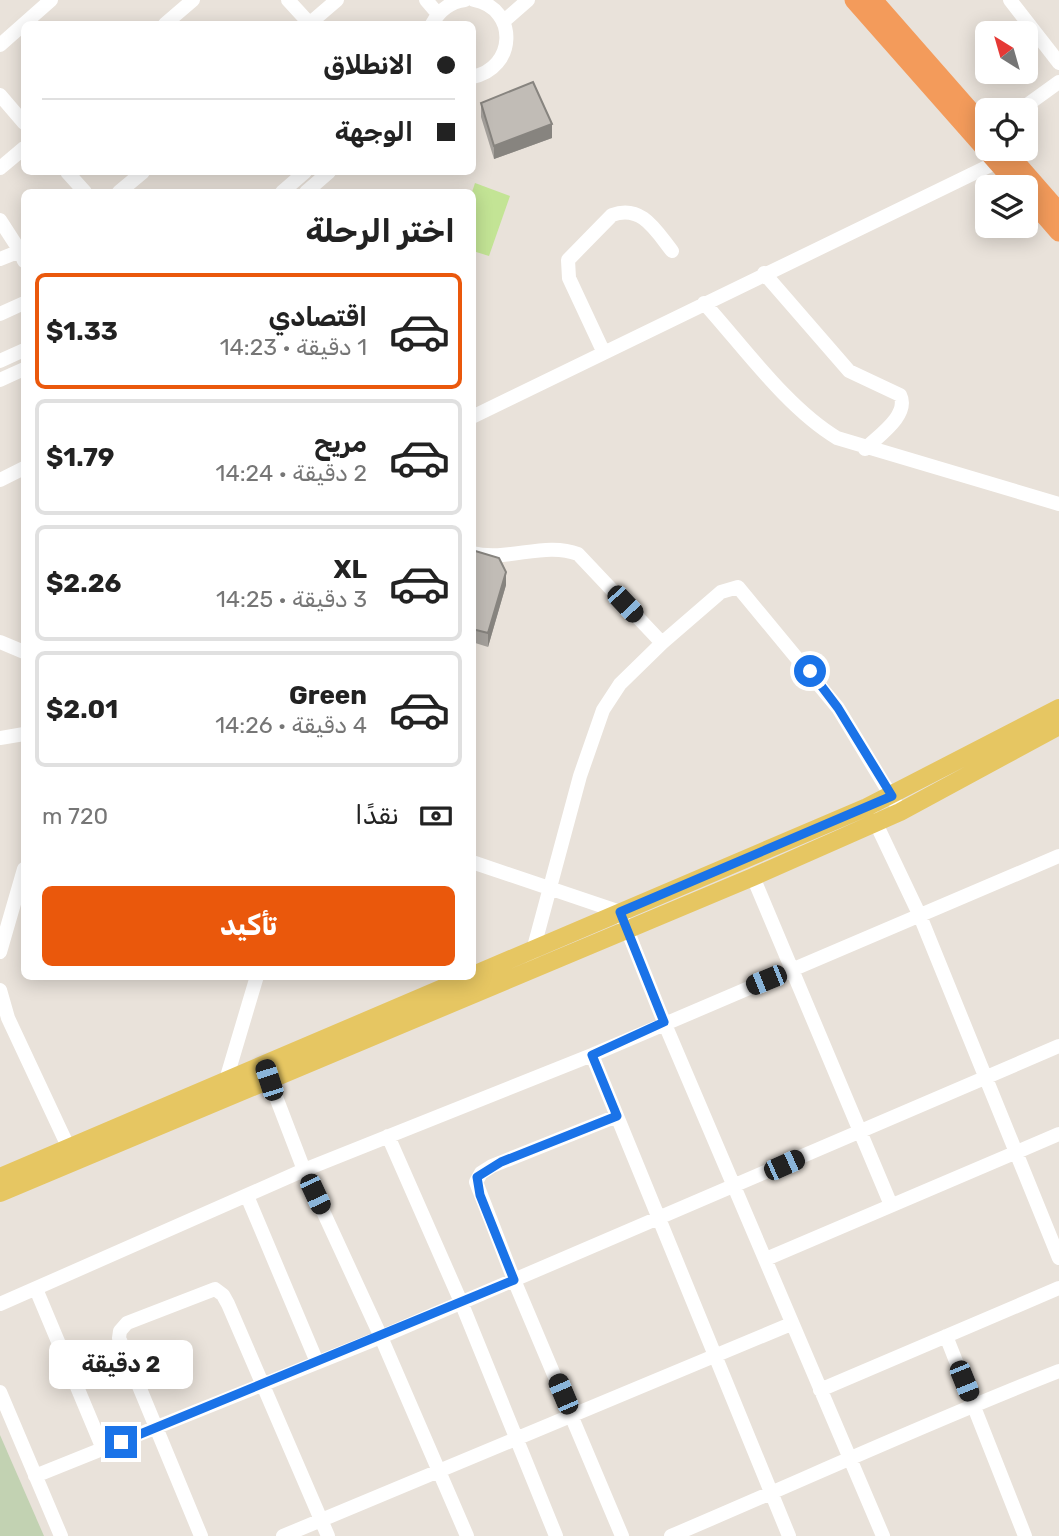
<!DOCTYPE html>
<html lang="ar">
<head>
<meta charset="utf-8">
<style>
	:root { --surface:#fff; --page:#f2f2f2; --text:#222; --muted:#767676; --line:#e0e0e0; --accent:#ea580c }
	body { margin:0; font-family:Rubik,Vazirmatn,sans-serif; background:var(--page); color:var(--text); direction:rtl; height:100vh; display:flex; flex-direction:column; font-size:26px; white-space:nowrap }
	* { box-sizing:border-box; margin:0 }
	p { font-size:23px; color:var(--muted) }
	.icon { flex:none; width:38px; height:38px; fill:none; stroke:currentColor; stroke-width:2; stroke-linecap:round; stroke-linejoin:round }
	.map { position:relative; flex:1; overflow:hidden; direction:ltr }
	.sheet { position:absolute; left:21px; top:189px; width:455px; height:791px; display:flex; flex-direction:column; background:var(--surface); border-radius:10px; box-shadow:0 4px 18px #0003; direction:rtl }
	.sheet>* { flex:none }
	.banner { position:absolute; left:21px; top:21px; width:455px; height:154px; border-radius:10px; box-shadow:0 4px 18px #0003; direction:rtl; display:grid; align-content:center; height:154px; padding:0 21px; background:var(--surface) }
	.needle { width:46px; rotate:323deg }
	.controls { position:absolute; left:975px; top:21px; display:grid; gap:14px }
	.controls a { display:grid; place-items:center; width:63px; height:63px; border-radius:10px; background:var(--surface); box-shadow:0 4px 18px #0003; font-size:35px }
	.end { position:absolute; width:32px; height:32px; margin:-16px; border:9px solid #1a73e8; background:#fff; box-shadow:0 0 0 4px #fff }
	.from { border-radius:50% }
	.bubble { position:absolute; height:49px; border-radius:10px; background:var(--surface); box-shadow:0 4px 18px #0003; font-size:23px; font-weight:700; line-height:49px; text-align:center; direction:rtl }
	.car { position:absolute; width:21px; height:42px; margin:-21px -10px; border-radius:9px; box-shadow:0 0 5px 2px #0007; background:linear-gradient(#222 24%,#8ab4d8 0 40%,#222 0 76%,#8ab4d8 0 86%,#222 0) }
	.banner b { display:flex; align-items:center; gap:24px; height:66px; font-size:26px }
	.banner b+b { border-top:2px solid var(--line) }
	.banner i { width:18px; height:18px; background:var(--text) }
	ul { padding:0; list-style:none }
	li { display:flex; align-items:center; gap:21px; height:116px; margin:0 14px 10px; padding:0 7px; border:4px solid var(--line); border-radius:10px }
	li div { flex:1 }
	li b { display:block; font-size:26px }
	li em { font-style:normal; font-weight:700 }
	li.on { border-color:var(--accent) }
	li>.icon { width:63px; height:63px; stroke-width:1.5 }
	h2 { padding:0 21px; font-size:32px; line-height:84px }
	.pay { display:flex; align-items:center; gap:18px; height:77px; padding:0 21px; font-size:26px }
	.pay p { margin-inline-start:auto }
	.button { display:flex; gap:14px; margin-top:auto; padding:14px 21px }
	.button a { flex:1; height:80px; border-radius:10px; background:var(--accent); color:#fff; font-size:28px; font-weight:700; line-height:80px; text-align:center }
	.map>svg:first-child { display:block }
	.cemetery { fill:#c2d2b2 }
	.pitch { fill:#c3e495 }
	.lines { fill:none; stroke-linecap:round; stroke-linejoin:round }
	.minor { stroke:#fff; stroke-width:14 }
	.major { stroke:#e6c662; stroke-width:18 }
	.highway { stroke:#f39b5b; stroke-width:19 }
	.wall { fill:#a6a29d }
	.shaded-wall { fill:#87847f }
	.building { fill:#c1bcb6; stroke:#87847f; stroke-width:2 }
	.route { stroke:#1a73e8; stroke-width:9 }
</style>
</head>
<body>
<div class="map">
<svg width="1059" height="1536" viewBox="0 0 1059 1536">
	<rect width="100%" height="100%" fill="#e9e2da"/>
	<path class="cemetery" d="M0,1435L44,1536H0Z"/>
	<path class="pitch" d="M475,183L510,196L489,256L473,251L472,192Z"/>
	<g class="lines">
		<path class="minor" d="M288,0L310,24
			M426,0L438,14
			M1010,0L1059,63
			M504,21L528,0
			M165,24L193,0
			M309,24L337,0
			M432,24C439,11 449,2 465,0
			M0,45L51,0
			M472,77C516,69 519,9 474,0
			M0,95L24,123
			M1020,110L1059,82
			M0,168L24,148
			M67,172L85,192
			M119,192L143,172
			M282,192L305,172
			M306,192L329,172
			M0,220L20,251L24,249
			M0,259L20,251L24,261
			M764,273L849,371L900,395C910,415 878,436 865,449
			M704,303C743,346 787,408 837,438L1059,504
			M0,314L24,303
			M604,353L569,278L568,260L612,215C642,204 656,231 672,251
			M0,361L24,350
			M0,380L24,369
			M472,417L997,162
			M0,480L24,468
			M472,553C508,562 545,541 578,554L662,643L620,684L603,710L580,776L531,958
			M0,642L24,652
			M662,643L721,592L738,587L838,708L896,804
			M0,738L24,734
			M872,815L920,916L1059,1258
			M472,862L620,912L664,1022L883,1536
			M753,877L891,1205
			M0,952L24,869
			M0,990L8,1018L73,1157
			M592,1055L789,1536
			M266,1071L304,1170L381,1337L467,1536
			M227,1087L226,1080L257,976
			M617,1116L492,1166L481,1173L476,1182L514,1280L622,1536
			M388,1136L461,1302L556,1536
			M247,1196L317,1362
			M766,1259L1059,1134
			M36,1289L103,1449
			M0,1304L304,1170L592,1055L1059,856
			M946,1336L1025,1536
			M820,1390L1059,1288
			M0,1392L61,1536
			M35,1476L381,1337L1059,1046
			M201,1536L119,1338L120,1331L127,1323L215,1289L223,1295L228,1304L328,1536
			M283,1536L791,1324
			M671,1536C801,1481 928,1422 1059,1371"/>
		<path class="major" d="M0,1177L867,807L1059,708
			M0,1193L753,877L900,812L1059,726"/>
		<path class="highway" d="M854,0L1019,187
			M873,0L987,130
			M1004,149L1059,212
			M1026,194L1059,232"/>
	</g>
	<path class="wall" d="M481,103L552,138L494,159L481,117Z
		M472,550L506,585L488,647L472,642Z"/>
	<path class="shaded-wall" d="M552,124V138L494,159V146Z
		M506,572V585L488,647V633Z"/>
	<path class="building" d="M533,82L552,124L494,146L481,103Z
		M472,550L499,558L506,572L488,633L472,629Z"/>
	<g class="lines">
		<path class="route" d="M121,1442L514,1280L480,1195L477,1177L501,1162L617,1116L592,1055L664,1022L620,912L892,796L838,708L810,671"/>
	</g>
</svg>
<div class="controls">
<a><svg class="needle" viewBox="-14 -14 28 28"><path d="M0-13l5 13h-10z" fill="#e53935"/><path d="M0 13l5-13h-10z" fill="#767676"/></svg></a>
<a><svg class="icon" aria-label="locate" viewBox="0 0 24 24"><circle cx="12" cy="12" r="6"/><path d="M12 2v4M12 18v4M2 12h4M18 12h4"/></svg></a>
<a><svg class="icon" aria-label="layers" viewBox="0 0 24 24"><path d="M12 4l9 5-9 5-9-5zM3 14l9 5 9-5"/></svg></a>
</div>
<i class="end from" style="left:810px;top:671px"></i>
<i class="end" style="left:121px;top:1442px"></i>
<div class="bubble" style="left:49px;top:1340px;width:144px">2 دقيقة</div>
<i class="car" style="left:625px;top:604px;rotate:137deg"></i>
<i class="car" style="left:766px;top:980px;rotate:248deg"></i>
<i class="car" style="left:269px;top:1080px;rotate:342deg"></i>
<i class="car" style="left:784px;top:1165px;rotate:66deg"></i>
<i class="car" style="left:315px;top:1194px;rotate:155deg"></i>
<i class="car" style="left:964px;top:1381px;rotate:158deg"></i>
<i class="car" style="left:563px;top:1394px;rotate:337deg"></i>
<div class="banner">
<b><i class="from"></i>الانطلاق</b>
<b><i></i>الوجهة</b>
</div>
<section class="sheet">
<h2>اختر الرحلة</h2>
<ul>
<li class="on"><svg class="icon" aria-label="car" viewBox="0 0 24 24"><path d="M5 17H2v-5l4-1 3-4h7l3 4 3 1v5h-3M9 17h6M6 11h13"/><circle cx="7" cy="17" r="2"/><circle cx="17" cy="17" r="2"/></svg><div><b>اقتصادي</b><p>1 دقيقة · 14:23</p></div><em>$1.33</em></li>
<li><svg class="icon" aria-label="car" viewBox="0 0 24 24"><path d="M5 17H2v-5l4-1 3-4h7l3 4 3 1v5h-3M9 17h6M6 11h13"/><circle cx="7" cy="17" r="2"/><circle cx="17" cy="17" r="2"/></svg><div><b>مريح</b><p>2 دقيقة · 14:24</p></div><em>$1.79</em></li>
<li><svg class="icon" aria-label="car" viewBox="0 0 24 24"><path d="M5 17H2v-5l4-1 3-4h7l3 4 3 1v5h-3M9 17h6M6 11h13"/><circle cx="7" cy="17" r="2"/><circle cx="17" cy="17" r="2"/></svg><div><b>XL</b><p>3 دقيقة · 14:25</p></div><em>$2.26</em></li>
<li><svg class="icon" aria-label="car" viewBox="0 0 24 24"><path d="M5 17H2v-5l4-1 3-4h7l3 4 3 1v5h-3M9 17h6M6 11h13"/><circle cx="7" cy="17" r="2"/><circle cx="17" cy="17" r="2"/></svg><div><b>Green</b><p>4 دقيقة · 14:26</p></div><em>$2.01</em></li>
</ul>
<div class="pay"><svg class="icon" aria-label="cash" viewBox="0 0 24 24"><path d="M3 7h18v10H3z"/><circle cx="12" cy="12" r="2"/></svg>نقدًا<p>720 m</p></div>
<div class="button"><a>تأكيد</a></div>
</section>
</div>
</body>
</html>
